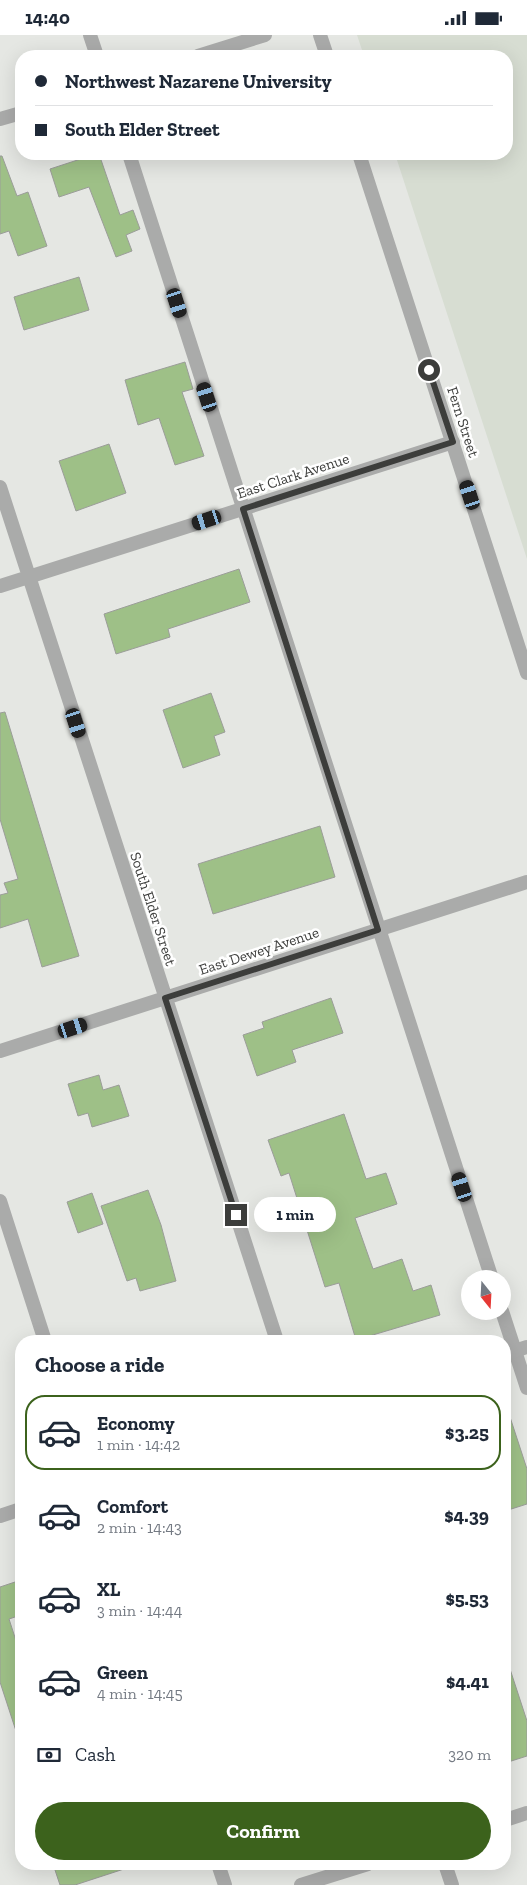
<!DOCTYPE html>
<html lang="en">
<head>
<meta charset="utf-8">
<style>
	:root { --surface:#fff; --page:#f6f6f7; --text:#1f2937; --muted:#747a83; --line:#e0e1e3; --accent:#3c621c }
	body { margin:0; font-family:"Zilla Slab",serif; background:var(--page); color:var(--text); height:100vh; display:flex; flex-direction:column; font-size:19px; white-space:nowrap }
	* { box-sizing:border-box; margin:0 }
	p { font-size:16px; color:var(--muted) }
	.icon { flex:none; width:28px; height:28px; fill:none; stroke:currentColor; stroke-width:2; stroke-linecap:round; stroke-linejoin:round }
	.map { position:relative; flex:1; overflow:hidden }
	.drawer { position:absolute; left:15px; top:1300px; width:496px; height:535px; display:flex; flex-direction:column; background:var(--surface); border-radius:20px; box-shadow:0 5px 20px #0002 }
	.drawer>* { flex:none }
	.hud { position:absolute; left:15px; top:15px; width:498px; height:110px; border-radius:20px; box-shadow:0 5px 20px #0002; display:grid; align-content:center; height:110px; padding:0 20px; background:var(--surface) }
	.needle { width:32px; rotate:162deg }
	.fabs { position:absolute; left:461px; top:1235px; display:grid; gap:10px }
	.fabs a { display:grid; place-items:center; width:50px; height:50px; border-radius:50%; background:var(--surface); box-shadow:0 5px 20px #0002; font-size:25px }
	.end { position:absolute; width:22px; height:22px; margin:-11px; border:6px solid #3c3d3b; background:#fff; box-shadow:0 0 0 2px #fff }
	.from { border-radius:50% }
	.bubble { position:absolute; height:35px; border-radius:18px; background:var(--surface); box-shadow:0 5px 20px #0002; font-size:16px; font-weight:800; line-height:35px; text-align:center }
	.car { position:absolute; width:15px; height:30px; margin:-15px -8px; border-radius:6px; box-shadow:0 0 4px 1px #0007; background:linear-gradient(#222 24%,#8ab4d8 0 40%,#222 0 76%,#8ab4d8 0 86%,#222 0) }
	.hud b { display:flex; align-items:center; gap:18px; height:48px; font-size:19px }
	.hud b+b { border-top:1px solid var(--line) }
	.hud i { width:12px; height:12px; background:var(--text) }
	ul { padding:0; list-style:none }
	li { display:flex; align-items:center; gap:15px; height:75px; margin:0 10px 8px; padding:0 10px; border:2px solid transparent; border-radius:20px }
	li div { flex:1 }
	li b { display:block; font-size:19px }
	li em { font-style:normal; font-weight:800 }
	li.on { border-color:var(--accent) }
	li>.icon { width:45px; height:45px; stroke-width:1.5 }
	h2 { padding:0 20px; font-size:22px; line-height:60px }
	.pay { display:flex; align-items:center; gap:12px; height:55px; padding:0 20px; font-size:19px }
	.pay p { margin-inline-start:auto }
	.primary-button { display:flex; gap:10px; margin-top:auto; padding:10px 20px }
	.primary-button a { flex:1; height:58px; border-radius:30px; background:var(--accent); color:#fff; font-size:20px; font-weight:800; line-height:58px; text-align:center }
	.status { display:flex; justify-content:space-between; align-items:center; height:35px; padding:0 25px; background:var(--surface); direction:ltr }
	.status svg { height:14px; fill:currentColor }
	.map>svg:first-child { display:block }
	.built { fill:#d7ddd2 }
	.building { fill:#9ec087; stroke:#9b9d99 }
	.lines { fill:none; stroke-linecap:round; stroke-linejoin:round }
	.service { stroke:#aaabaa; stroke-width:14 }
	.minor { stroke:#aaabaa; stroke-width:14 }
	.tertiary { stroke:#aaabaa; stroke-width:14 }
	.route { stroke:#3c3d3b; stroke-width:6 }
	.labels { text-anchor:middle; dominant-baseline:central; stroke-width:5; stroke-linejoin:round; paint-order:stroke }
	.street-label { font-size:15px; fill:#3c3d3b; stroke:#fff }
</style>
</head>
<body>
<div class="status"><b>14:40</b><svg viewBox="0 0 49 12"><path d="M0 12V9h3v3zM5 12V6h3v6zM10 12V3h3v9zM15 12V0h3v12zM26 1h20v11H26zM47 4h2v5h-2z"/></svg></div>
<div class="map">
<svg width="527" height="1850" viewBox="0 0 527 1850">
	<rect width="100%" height="100%" fill="#e5e7e3"/>
	<path class="built" d="M357,0H527V524L395,119H506V21H364Z"/>
	<path class="building" d="M96,119H99L120,180L133,175L140,194L126,200L132,216L116,222L89,152L59,162L50,134Z
		M0,121H2L17,161L28,157L47,211L18,221L9,196L0,199Z
		M79,242L89,275L24,295L14,262Z
		M185,327L193,354L182,357L204,421L175,430L159,383L138,390L125,345Z
		M109,409L126,458L76,476L59,426Z
		M239,534L250,567L168,594L170,602L116,619L104,579Z
		M211,658L225,697L214,701L220,720L183,733L163,675Z
		M5,677L79,921L42,932L28,884L0,893V860L8,858L4,848L18,844L0,784V678Z
		M320,791L335,842L213,879L198,829Z
		M331,963L343,998L292,1015L296,1027L257,1041L243,1000L264,993L262,987Z
		M99,1040L103,1055L119,1050L129,1081L92,1092L88,1078L78,1081L68,1049Z
		M344,1079L366,1144L386,1138L397,1169L355,1183L373,1234L402,1224L413,1256L431,1250L440,1280L356,1305L339,1248L325,1252L289,1138L281,1141L268,1105Z
		M148,1155L161,1190L176,1246L140,1256L136,1243L127,1246L101,1171Z
		M92,1158L103,1189L78,1198L67,1167Z
		M509,1379L527,1434V1469L505,1476V1380Z
		M21,1545V1580L9,1584L21,1621V1699H17L0,1647V1552Z
		M509,1631L527,1686V1721L505,1728V1632Z
		M53,1829H127V1833L75,1850H60Z"/>
	<g class="lines">
		<path class="service" d="M90,0L97,21
			M129,119L492,1244
			M0,1166L45,1306
			M502,1276L527,1353
			M218,1829L225,1850"/>
		<path class="minor" d="M198,21L265,0
			M0,84L21,78
			M0,452L277,1306
			M0,551L453,407
			M0,1016L527,847
			M505,1319L527,1312
			M0,1481L21,1474
			M505,1785L527,1778
			M445,1829L452,1850
			M301,1850L368,1829"/>
		<path class="tertiary" d="M320,0L327,21
			M359,119L527,638"/>
	</g>
	<g class="lines">
		<path class="route" d="M236,1180L165,963L378,895L243,474L453,407L429,335"/>
	</g>
	<g class="labels">
		<g class="street-label">
			<text transform="translate(463 387) rotate(72)">Fern Street</text>
			<text transform="translate(293 441) rotate(-18)">East Clark Avenue</text>
			<text transform="translate(153 874) rotate(72)">South Elder Street</text>
			<text transform="translate(259 916) rotate(-18)">East Dewey Avenue</text>
		</g>
	</g>
</svg>
<div class="fabs">
<a><svg class="needle" viewBox="-14 -14 28 28"><path d="M0-13l5 13h-10z" fill="#e53935"/><path d="M0 13l5-13h-10z" fill="#747a83"/></svg></a>
</div>
<i class="end from" style="left:429px;top:335px"></i>
<i class="end" style="left:236px;top:1180px"></i>
<div class="bubble" style="left:254px;top:1162px;width:82px">1 min</div>
<i class="car" style="left:177px;top:268px;rotate:162deg"></i>
<i class="car" style="left:207px;top:362px;rotate:342deg"></i>
<i class="car" style="left:470px;top:460px;rotate:342deg"></i>
<i class="car" style="left:207px;top:485px;rotate:252deg"></i>
<i class="car" style="left:76px;top:688px;rotate:162deg"></i>
<i class="car" style="left:73px;top:993px;rotate:72deg"></i>
<i class="car" style="left:462px;top:1152px;rotate:342deg"></i>
<div class="hud">
<b><i class="from"></i>Northwest Nazarene University</b>
<b><i></i>South Elder Street</b>
</div>
<section class="drawer">
<h2>Choose a ride</h2>
<ul>
<li class="on"><svg class="icon" aria-label="car" viewBox="0 0 24 24"><path d="M5 17H2v-5l4-1 3-4h7l3 4 3 1v5h-3M9 17h6M6 11h13"/><circle cx="7" cy="17" r="2"/><circle cx="17" cy="17" r="2"/></svg><div><b>Economy</b><p>1 min · 14:42</p></div><em>$3.25</em></li>
<li><svg class="icon" aria-label="car" viewBox="0 0 24 24"><path d="M5 17H2v-5l4-1 3-4h7l3 4 3 1v5h-3M9 17h6M6 11h13"/><circle cx="7" cy="17" r="2"/><circle cx="17" cy="17" r="2"/></svg><div><b>Comfort</b><p>2 min · 14:43</p></div><em>$4.39</em></li>
<li><svg class="icon" aria-label="car" viewBox="0 0 24 24"><path d="M5 17H2v-5l4-1 3-4h7l3 4 3 1v5h-3M9 17h6M6 11h13"/><circle cx="7" cy="17" r="2"/><circle cx="17" cy="17" r="2"/></svg><div><b>XL</b><p>3 min · 14:44</p></div><em>$5.53</em></li>
<li><svg class="icon" aria-label="car" viewBox="0 0 24 24"><path d="M5 17H2v-5l4-1 3-4h7l3 4 3 1v5h-3M9 17h6M6 11h13"/><circle cx="7" cy="17" r="2"/><circle cx="17" cy="17" r="2"/></svg><div><b>Green</b><p>4 min · 14:45</p></div><em>$4.41</em></li>
</ul>
<div class="pay"><svg class="icon" aria-label="cash" viewBox="0 0 24 24"><path d="M3 7h18v10H3z"/><circle cx="12" cy="12" r="2"/></svg>Cash<p>320 m</p></div>
<div class="primary-button"><a>Confirm</a></div>
</section>
</div>
</body>
</html>
